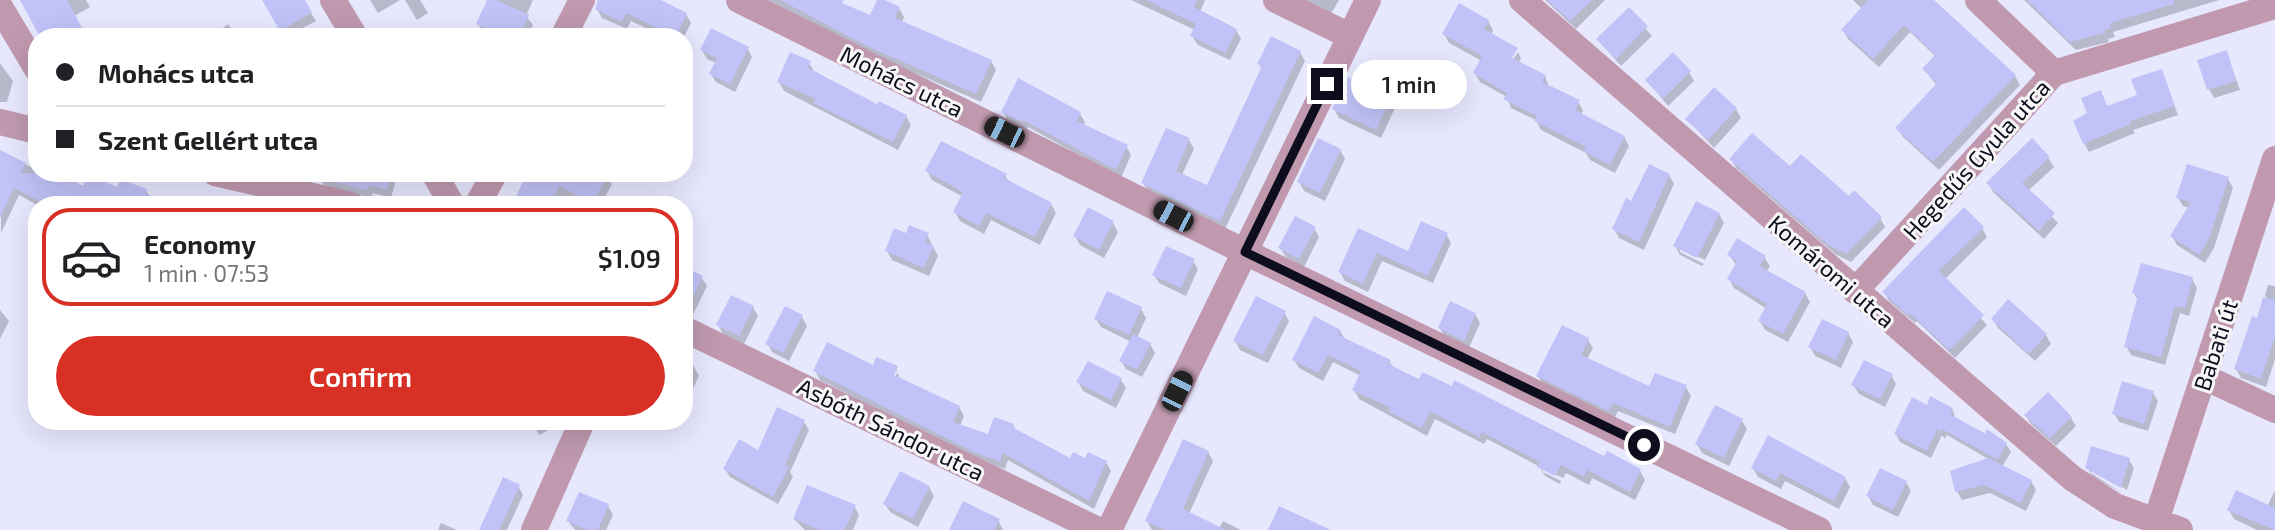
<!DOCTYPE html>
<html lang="en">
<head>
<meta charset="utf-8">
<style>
	:root { --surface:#fff; --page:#f6f6f6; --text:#202124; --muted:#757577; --line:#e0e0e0; --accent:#d93025 }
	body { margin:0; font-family:"Exo 2",sans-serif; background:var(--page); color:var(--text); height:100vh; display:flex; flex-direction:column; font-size:26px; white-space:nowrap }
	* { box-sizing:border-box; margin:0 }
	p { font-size:23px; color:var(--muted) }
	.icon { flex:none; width:38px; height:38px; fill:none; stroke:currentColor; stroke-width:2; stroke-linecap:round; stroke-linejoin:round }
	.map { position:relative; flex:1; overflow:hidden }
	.panel { position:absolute; left:28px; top:196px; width:665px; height:234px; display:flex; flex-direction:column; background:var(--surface); border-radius:28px; box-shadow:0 7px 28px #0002 }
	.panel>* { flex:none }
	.top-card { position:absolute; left:28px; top:28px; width:665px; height:154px; border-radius:28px; box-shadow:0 7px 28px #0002; display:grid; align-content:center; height:154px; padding:0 28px; background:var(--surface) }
	.end { position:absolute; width:32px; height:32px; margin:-16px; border:9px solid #0e0d1e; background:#fff; box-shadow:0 0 0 4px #fff }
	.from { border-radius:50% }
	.bubble { position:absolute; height:49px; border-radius:24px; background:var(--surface); box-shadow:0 7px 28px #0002; font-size:23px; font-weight:600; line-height:49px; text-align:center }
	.car { position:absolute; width:21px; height:42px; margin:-21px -10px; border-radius:9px; box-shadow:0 0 5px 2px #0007; background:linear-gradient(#222 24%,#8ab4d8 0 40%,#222 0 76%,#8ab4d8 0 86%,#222 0) }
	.top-card b { display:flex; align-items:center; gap:24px; height:66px; font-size:26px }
	.top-card b+b { border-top:2px solid var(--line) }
	.top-card i { width:18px; height:18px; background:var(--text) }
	ul { padding:12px 0 0; list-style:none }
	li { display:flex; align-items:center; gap:21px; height:98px; margin:0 14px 10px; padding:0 14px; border:4px solid transparent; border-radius:28px }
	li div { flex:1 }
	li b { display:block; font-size:26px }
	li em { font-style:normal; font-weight:600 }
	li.current { border-color:var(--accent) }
	li>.icon { width:63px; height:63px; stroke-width:1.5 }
	.cta { display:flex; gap:14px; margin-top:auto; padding:14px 28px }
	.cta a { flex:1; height:80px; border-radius:42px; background:var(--accent); color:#fff; font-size:28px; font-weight:600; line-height:80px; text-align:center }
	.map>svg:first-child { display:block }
	.shadow { fill:#0003; fill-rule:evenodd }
	.building { fill:#c1c2f7 }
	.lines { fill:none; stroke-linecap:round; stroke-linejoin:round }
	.minor { stroke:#c099af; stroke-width:26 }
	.route { stroke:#0e0d1e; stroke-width:9 }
	.labels { text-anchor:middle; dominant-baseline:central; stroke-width:6; stroke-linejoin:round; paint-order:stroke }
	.street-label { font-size:23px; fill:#0e0d1e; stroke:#f7f7f7 }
</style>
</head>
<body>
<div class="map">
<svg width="2275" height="530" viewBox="0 0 2275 530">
	<rect width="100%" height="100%" fill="#e7e8fe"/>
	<path class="shadow" d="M29,0H86L90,7L74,16Z
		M267,0H303L316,21L285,37L265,1Z
		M370,0H400L378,13Z
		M405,0H420L428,13L417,20Z
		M489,0H533L526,16L533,25L527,37H492L483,33L478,24Z
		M598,0H656L686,14L691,23L684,37H665L631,21L627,29L602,18L597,9Z
		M769,0H838L845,6L871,18L880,0L899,8L904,17L902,22L991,61L996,70L981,102L874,55Z
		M1131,0H1205L1200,12L1236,30L1241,39L1230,60L1198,45L1192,36L1195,30Z
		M1301,0H1339L1331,14Z
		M1545,0H1605L1576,29Z
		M1853,0H1925L2015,76L2020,85L1939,170L1903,137L1897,128L1937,86L1924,69L1936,57L1910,32L1879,67L1848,39L1843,30L1862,9Z
		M2024,0H2219L2113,32L2115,37L2108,39L2109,42L2076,50Z
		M1629,9L1652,36L1621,66L1598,40Z
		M1488,21L1493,30L1491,35L1517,51H1514L1509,66L1518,52L1521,58L1519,63L1545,76L1549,87L1578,102L1583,110L1581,115L1624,137L1629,146L1615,173L1590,160L1586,153L1541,130L1536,120L1511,108L1507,97L1480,82L1475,73L1482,61L1449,43L1444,34Z
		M228,24L236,37L219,35L217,32Z
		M747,48L752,57L735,92L716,82L711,74L716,63L707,59L702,50Z
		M1300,52L1305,61L1225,229L1149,192L1143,183L1189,140L1194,149L1182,175L1208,187L1262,69L1259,64Z
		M2226,52L2240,90L2214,98L2209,89Z
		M0,63L13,81L7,102H0Z
		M809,63L814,71L878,107L906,116L911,125L898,150L784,91L779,82Z
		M2161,71L2178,115L2133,130L2135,133L2089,152L2084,143L2089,114L2100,93L2108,108L2139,96Z
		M1689,72L1694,81L1668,106L1647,80Z
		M1390,99L1395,108L1381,138L1339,118L1334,109Z
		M1736,109L1741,118L1714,148L1687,119Z
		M1003,112L1080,114L1085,122L1083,126L1126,146L1131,155L1121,178L1028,127L1027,130L1008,121Z
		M1340,150L1345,159L1325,201L1304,191L1299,182Z
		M1,153L37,170V173L84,189L146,190L150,197L166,205H37L19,195L1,233Z
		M2048,158L2054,167L2028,191L2058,223L2044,239L1993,192L1988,183Z
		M1731,159L1790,169L1880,218L1885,227L1851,262L1835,254L1736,168Z
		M927,171L1005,175L1010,184L1051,204L1056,213L1040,245L991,220L984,234L960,221L955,212L963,197L932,180Z
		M273,173H289L288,177Z
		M290,173H398L391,198L373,193L371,198L325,186L321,181Z
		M529,173L606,175L612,184L601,205H513Z
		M1669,175L1674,184L1644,250L1619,238L1614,229L1632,203Z
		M2228,179L2233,188L2214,248L2205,263L2177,245L2172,236L2190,208L2183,206L2178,198Z
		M1089,210L1113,223L1118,232L1104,258L1080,245L1075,236Z
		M1719,214L1724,223L1705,260L1680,248V252L1704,264L1702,266L1680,255L1675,246Z
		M1314,228L1319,237L1304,267L1286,257L1280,248Z
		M1982,228L1987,237L1945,279L1987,325L1955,358L1917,321L1915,323L1889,301L1884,292Z
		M1359,231L1409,253L1446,234L1451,243L1433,283L1382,261L1368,292L1345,281L1340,272Z
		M927,235L938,256L929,276L892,260L887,251L907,236Z
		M1729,255L1764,257L1770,266L1766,272L1805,293L1810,302L1788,342L1765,330L1760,321L1767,309L1734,288L1729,279L1737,266Z
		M1193,261L1198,269L1186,296L1159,283L1154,275Z
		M684,269L701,277L707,286L690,321L684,319Z
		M2192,279L2197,288L2189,316L2180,313L2165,365L2131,355L2126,346L2138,300L2134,293Z
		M2268,285L2275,286V359L2266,387L2241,378L2236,369L2268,300L2265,295Z
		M2008,302L2046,335L2051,344L2035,361L1998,328L1993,319Z
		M753,307L758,316L744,344L723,334L718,325Z
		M1141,309L1146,318L1137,338L1150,344L1155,353L1142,377L1126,369L1121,361L1131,342L1101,327L1096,319Z
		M0,310L9,321L0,339Z
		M1284,312L1289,321L1268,363L1240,350L1235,341Z
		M1475,314L1480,323L1469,348L1445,337L1440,328Z
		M802,317L807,326L789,361L772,352L767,343Z
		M1340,331L1345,339L1389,361L1394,369L1640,471L1645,480L1635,500L1592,478L1589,485L1566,473L1563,478L1543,468V472L1561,481L1560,484L1545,476L1540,467L1487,439L1484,444L1435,419L1427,436L1359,399L1354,390L1361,376L1333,362L1323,381L1299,368L1294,360Z
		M1848,333L1853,342L1841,368L1815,356L1810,347Z
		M1588,340L1593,348L1587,359L1650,388L1686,387L1691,396L1675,434L1618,411L1614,419L1543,384L1538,376Z
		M684,359L692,363L699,376L684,407Z
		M874,367L896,368L900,380L959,407L964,416L960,426L989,436L1013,425L1016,431L1071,461L1106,462L1111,471L1094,509L1008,460L1005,469L981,461L820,380L815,371ZM894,371H898L892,384Z
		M1891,375L1896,384L1885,407L1859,394L1853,385Z
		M1121,380L1126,388L1116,408L1083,391L1078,382Z
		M2153,393L2158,401L2148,431L2119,422L2114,413Z
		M1927,407L1952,409L1956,419L2006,444L2011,452L2002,467L2031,481L2036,490L2026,511L1990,493L1962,500L1957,491L1964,466L1990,460L1947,435L1945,439L1942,435L1931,458L1900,442L1896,434Z
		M2026,416L2071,418L2076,426L2056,446L2031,424Z
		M1742,421L1747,429L1729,466L1702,453L1697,444Z
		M532,422H559L560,424L539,435Z
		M804,422L809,430L790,472L793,477L778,504L730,477L725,469L759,452Z
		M1208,452L1213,461L1189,514L1219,529L1223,521L1241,530H1152L1147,521Z
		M2129,460L2134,468L2127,490L2091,469V473L2125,495L2092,476L2087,467Z
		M1753,468L1845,478L1850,487L1839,509L1785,481L1781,489L1758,477Z
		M1906,482L1911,491L1898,517L1873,505L1868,496Z
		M518,486L523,495L507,530H491Z
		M929,487L934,496L918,527L890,512L885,504Z
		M2275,490V530H2257L2234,519L2229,510L2267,507Z
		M608,506L613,515L606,530H575L568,521Z
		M854,506L859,515L853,530H805L794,519Z
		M998,520L1003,530H951Z
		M441,523L457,530H438Z"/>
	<path class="building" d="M20,0H67L87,37H40Z
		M262,0H305L312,12L280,31Z
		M487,0H496L529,15L519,37H504L476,24Z
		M598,0H661L687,13L676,37L626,13L622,22L595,9Z
		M780,0H844L842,3L870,15L877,0H885L900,7L895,18L992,60L976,94L867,46Z
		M1146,0H1197L1194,7L1237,29L1225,53L1190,36L1196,24Z
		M1547,0H1592L1570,21Z
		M1868,0H1934L2016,75L1933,162L1895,128L1937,83L1922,69L1935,55L1904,25L1873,59L1841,30Z
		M2027,0H2174V4L2110,23L2111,28L2104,30L2105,33L2070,42Z
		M1459,3L1489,20L1484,29L1518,48L1512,58L1546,75L1542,82L1580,100L1575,110L1625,136L1610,165L1583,151L1586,147L1534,121L1537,116L1503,99L1507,93L1473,73L1482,56L1442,34Z
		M1629,7L1648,26L1616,59L1596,39Z
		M711,28L749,47L730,84L709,74L717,58L700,50Z
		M1271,36L1301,51L1220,221L1141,183L1166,128L1190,138L1176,171L1207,185L1262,66L1257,64Z
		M2227,50L2236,81L2207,90L2197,60Z
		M790,52L811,61L808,68L877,104L879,101L907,115L893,142L813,103L816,99L777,82Z
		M1673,52L1691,71L1663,99L1645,80Z
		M2162,69L2175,106L2130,121L2131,124L2083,144L2073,121L2087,113L2081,98L2101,90L2107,106L2137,95L2131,79Z
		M1348,77L1391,98L1376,130L1332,109Z
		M1018,78L1081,112L1077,121L1128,145L1116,170L1023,120L1022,122L1001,112Z
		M1714,87L1737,108L1708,140L1685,119Z
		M1752,133L1790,166L1801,154L1849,196L1854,190L1882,217L1846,254L1828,245L1729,159Z
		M1318,138L1341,149L1320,193L1297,182Z
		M2032,138L2050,157L2022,183L2055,213L2039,231L1986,183Z
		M941,141L1007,174L1004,178L1052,203L1035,237L986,213L979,226L953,212L963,192L925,171Z
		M0,150L26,163L21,173H59L83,186L89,174L117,187L120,179L147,189L145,193L170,205H46L14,188L0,218Z
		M1649,164L1670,174L1639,242L1612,229L1626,198L1631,201Z
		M2187,164L2229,177L2209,239L2199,255L2170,236L2191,202L2176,198Z
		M323,173H391L387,190L368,185L367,190L323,179Z
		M527,173H608L593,203L559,186L550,205H512Z
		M1696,201L1720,213L1697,258L1673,246Z
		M1088,207L1114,221L1099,250L1073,236Z
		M1964,207L1984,227L1939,271L1984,315L1949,350L1911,314L1909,316L1882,292Z
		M1295,216L1316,227L1299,259L1278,248Z
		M1421,221L1448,233L1428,276L1377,253L1363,284L1338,272L1358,228L1408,251Z
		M909,225L929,233L925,242L934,246L924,268L885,251L894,228L906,233Z
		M1737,238L1766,256L1759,266L1806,292L1783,334L1758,321L1767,304L1727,279L1737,261L1727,255Z
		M1166,246L1195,259L1181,288L1152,275Z
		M2141,263L2193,277L2185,308L2175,306L2161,357L2124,347L2138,295L2132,293Z
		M684,267L703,276L685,314L684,313Z
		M1107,291L1142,307L1129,335L1094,319Z
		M731,295L754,306L739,336L716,325Z
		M1256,296L1286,311L1263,355L1233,341Z
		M2263,297L2275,300V337L2261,379L2234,369L2252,316L2257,318Z
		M2008,299L2047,334L2029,354L1991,319Z
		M1450,301L1476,313L1464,341L1438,328Z
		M785,306L803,315L783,353L765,344Z
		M1314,316L1341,330L1338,335L1391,360L1388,364L1419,379L1422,372L1452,386L1454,380L1604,456L1607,451L1641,469L1630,492L1587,470L1584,477L1561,465L1555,476L1537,467L1540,462L1482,432L1479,437L1430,411L1422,428L1389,412L1391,408L1352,390L1361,371L1328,355L1318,373L1292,360Z
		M1822,319L1849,332L1836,360L1808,347Z
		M1562,325L1589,338L1581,355L1649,386L1655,373L1687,385L1670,427L1613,403L1609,411L1536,376Z
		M1133,334L1151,343L1137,370L1119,361Z
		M827,342L873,365L876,357L898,366L894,375L960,406L953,422L988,434L994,417L1014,424L1012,427L1070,458L1073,452L1085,458L1088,452L1107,461L1089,501L1003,453L1000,462L974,452L813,371Z
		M1864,360L1893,374L1880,399L1851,385Z
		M1088,361L1122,378L1111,400L1076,382Z
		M2122,381L2154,391L2144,424L2112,414Z
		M2048,392L2072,417L2050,438L2024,415Z
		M1930,396L1953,408L1950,414L1985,434L1987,429L2007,443L1998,460L1942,429L1940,434L1938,428L1927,451L1894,434L1912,397L1927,405Z
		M1715,405L1743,419L1724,458L1695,444Z
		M777,407L805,420L785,465L789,467L773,497L723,469L739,439L758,450Z
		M1768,435L1846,477L1834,501L1780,473L1776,481L1751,468Z
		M1183,439L1209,451L1183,509L1226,530H1165L1145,521Z
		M2091,446L2130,458L2121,488L2085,468Z
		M1988,458L2032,480L2021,503L1984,485L1955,492L1950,471Z
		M1880,468L1907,481L1893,510L1866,496Z
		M900,471L930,486L913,519L883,504Z
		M503,477L520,485L499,530H479Z
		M807,485L856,505L845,530H820L793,519Z
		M2236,490L2275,508V530L2227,510Z
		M579,492L609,504L598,530H588L566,521Z
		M963,501L1000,519L994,530H949Z
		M1279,506L1331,530H1268Z"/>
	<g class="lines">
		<path class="minor" d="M333,0L355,37
			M739,0L1245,252L1819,530
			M1276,0L1350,36
			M1522,0L2072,478L2115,506L2180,530
			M1978,0L2054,73
			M0,7L37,69
			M563,37L582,0
			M0,122L37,131
			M215,173L351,205
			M434,173L452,205
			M477,205L495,173
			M1855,291L2054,73L2275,6
			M684,329L1098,530
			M2204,377L2275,410
			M534,530L582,422
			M1109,530L1368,0
			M2153,530L2275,159"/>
	</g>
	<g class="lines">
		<path class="route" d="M1327,84L1245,252L1644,445"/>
	</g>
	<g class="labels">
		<g class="street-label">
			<text transform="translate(902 81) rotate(26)">Mohács utca</text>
			<text transform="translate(1976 159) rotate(-48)">Hegedűs Gyula utca</text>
			<text transform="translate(1832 271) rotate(41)">Komáromi utca</text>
			<text transform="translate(2215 345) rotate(-72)">Babati út</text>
			<text transform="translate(891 429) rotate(26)">Asbóth Sándor utca</text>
		</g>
	</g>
</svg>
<i class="end from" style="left:1644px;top:445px"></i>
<i class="end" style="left:1327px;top:84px"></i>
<div class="bubble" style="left:1351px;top:60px;width:116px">1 min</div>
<i class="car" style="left:1004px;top:132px;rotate:296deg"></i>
<i class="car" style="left:1173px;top:216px;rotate:297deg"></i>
<i class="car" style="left:1177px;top:391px;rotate:26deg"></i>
<div class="top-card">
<b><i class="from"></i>Mohács utca</b>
<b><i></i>Szent Gellért utca</b>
</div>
<section class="panel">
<ul>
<li class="current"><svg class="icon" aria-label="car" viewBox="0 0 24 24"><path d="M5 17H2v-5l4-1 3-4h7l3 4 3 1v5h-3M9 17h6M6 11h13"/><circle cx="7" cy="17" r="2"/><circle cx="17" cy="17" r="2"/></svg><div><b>Economy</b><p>1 min · 07:53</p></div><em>$1.09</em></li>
</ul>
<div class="cta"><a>Confirm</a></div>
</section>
</div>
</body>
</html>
